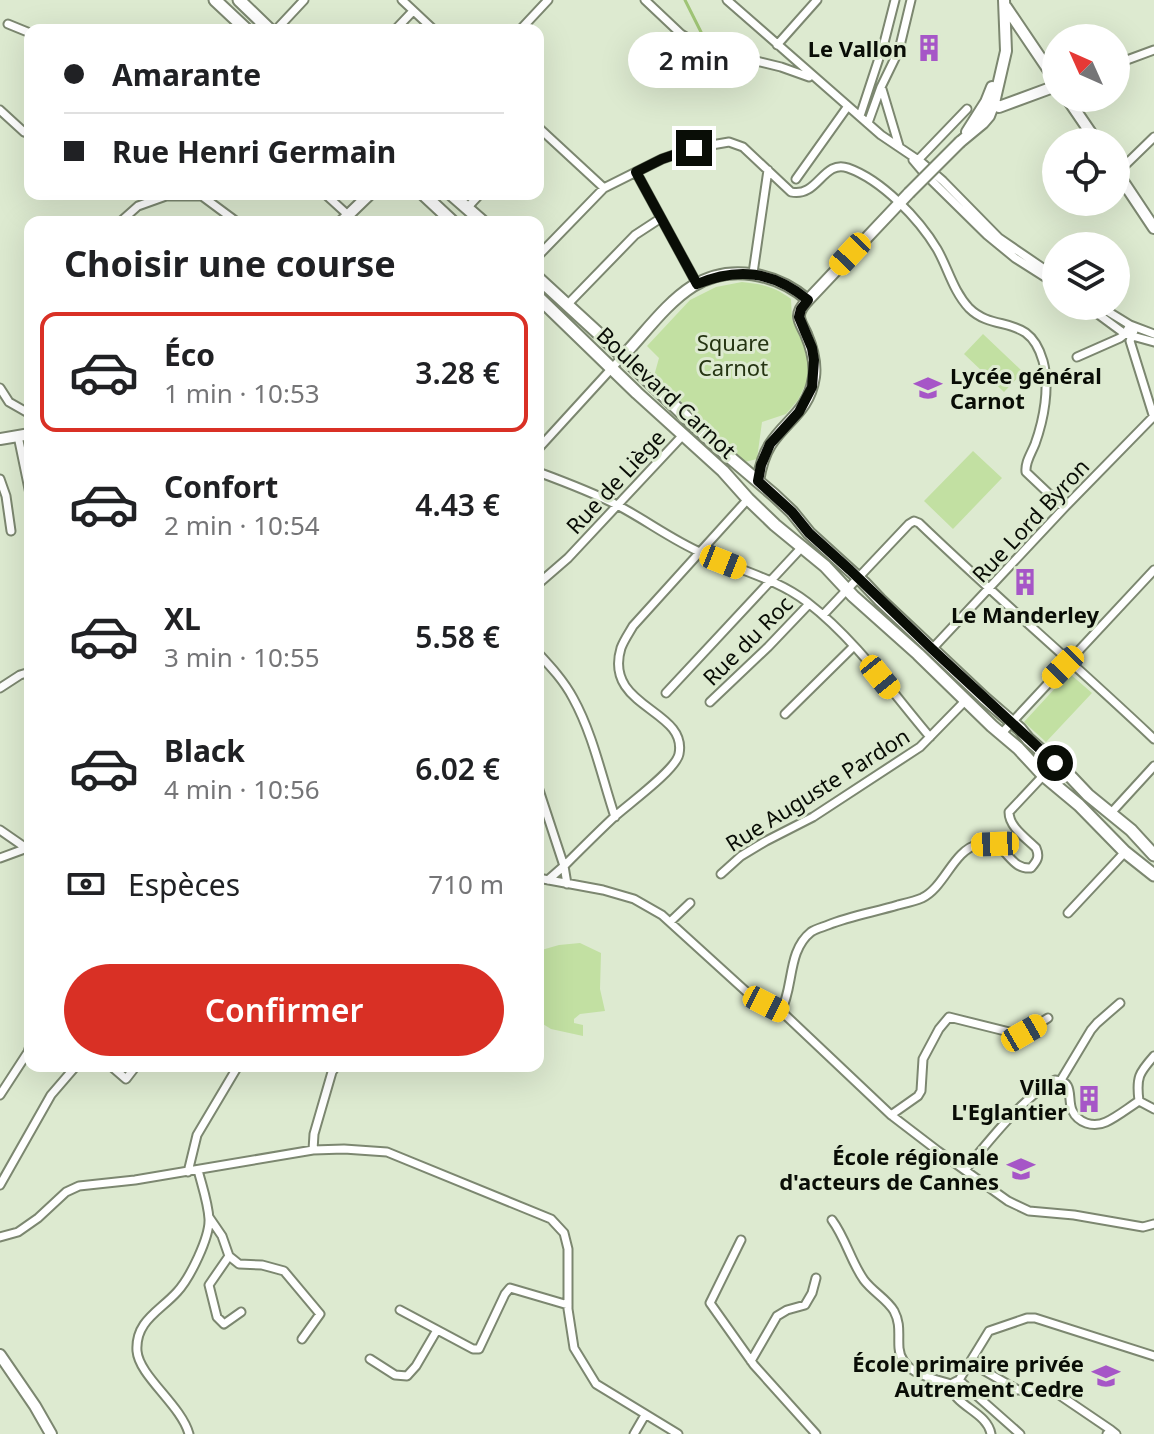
<!DOCTYPE html>
<html lang="fr">
<head>
<meta charset="utf-8">
<style>
	:root { --surface:#fff; --page:#f6f6f6; --text:#202124; --muted:#757577; --line:#e0e0e0; --accent:#d93025 }
	body { margin:0; font-family:"Noto Sans",sans-serif; background:var(--page); color:var(--text); height:100vh; display:flex; flex-direction:column; font-size:30px; white-space:nowrap }
	* { box-sizing:border-box; margin:0 }
	p { font-size:26px; color:var(--muted) }
	.icon { flex:none; width:44px; height:44px; fill:none; stroke:currentColor; stroke-width:2; stroke-linecap:round; stroke-linejoin:round }
	.map { position:relative; flex:1; overflow:hidden }
	.details { position:absolute; left:24px; top:216px; width:520px; height:856px; display:flex; flex-direction:column; background:var(--surface); border-radius:16px; box-shadow:0 8px 32px #0002 }
	.details>* { flex:none }
	.hud { position:absolute; left:24px; top:24px; width:520px; height:176px; border-radius:16px; box-shadow:0 8px 32px #0002; display:grid; align-content:center; height:176px; padding:0 40px; background:var(--surface) }
	.needle { width:52px; rotate:315deg }
	.tools { position:absolute; left:1042px; top:24px; display:grid; gap:16px }
	.tools a { display:grid; place-items:center; width:88px; height:88px; border-radius:50%; background:var(--surface); box-shadow:0 8px 32px #0002; font-size:40px }
	.end { position:absolute; width:36px; height:36px; margin:-18px; border:10px solid #090d06; background:#fff; box-shadow:0 0 0 4px #fff }
	.from { border-radius:50% }
	.bubble { position:absolute; height:56px; border-radius:28px; background:var(--surface); box-shadow:0 8px 32px #0002; font-size:26px; font-weight:600; line-height:56px; text-align:center }
	.car { position:absolute; width:24px; height:48px; margin:-24px -12px; border-radius:10px; box-shadow:0 0 6px 2px #0007; background:linear-gradient(#f5c518 24%,#345 0 40%,#f5c518 0 76%,#345 0 86%,#f5c518 0) }
	.hud b { display:flex; align-items:center; gap:28px; height:76px; font-size:30px }
	.hud b+b { border-top:2px solid var(--line) }
	.hud i { width:20px; height:20px; background:var(--text) }
	ul { padding:0; list-style:none }
	li { display:flex; align-items:center; gap:24px; height:120px; margin:0 16px 12px; padding:0 24px; border:4px solid transparent; border-radius:16px }
	li div { flex:1 }
	li b { display:block; font-size:30px }
	li em { font-style:normal; font-weight:600 }
	li.on { border-color:var(--accent) }
	li>.icon { width:72px; height:72px; stroke-width:1.5 }
	h2 { padding:0 40px; font-size:36px; line-height:96px }
	.pay { display:flex; align-items:center; gap:20px; height:88px; padding:0 40px; font-size:30px }
	.pay p { margin-inline-start:auto }
	.button { display:flex; gap:16px; margin-top:auto; padding:16px 40px }
	.button a { flex:1; height:92px; border-radius:48px; background:var(--accent); color:#fff; font-size:32px; font-weight:600; line-height:92px; text-align:center }
	.map>svg:first-child { display:block }
	.green { fill:#c2e0a2 }
	.lines { fill:none; stroke-linecap:round; stroke-linejoin:round }
	.stream { stroke:#9fc475; stroke-width:3 }
	.street-casing { stroke:#7c8770; stroke-width:11 }
	.secondary-casing { stroke:#7c8770; stroke-width:14 }
	.primary-casing { stroke:#7c8770; stroke-width:15 }
	.street { stroke:#fff; stroke-width:7 }
	.secondary { stroke:#fff; stroke-width:10 }
	.primary { stroke:#fff; stroke-width:11 }
	.secondary-bridge-casing { stroke:#7c8770; stroke-width:14; stroke-linecap:butt }
	.secondary-bridge { stroke:#fff; stroke-width:10 }
	.route { stroke:#090d06; stroke-width:10 }
	.labels { text-anchor:middle; dominant-baseline:central; stroke-width:6; stroke-linejoin:round; paint-order:stroke }
	.poi-label { font-size:22px; font-weight:bold; fill:#090d06; stroke:#ddead0; text-anchor:end }
	.park-label { font-size:22px; fill:#253412; stroke:#ddead0 }
	.street-label { font-size:22px; fill:#090d06; stroke:#ddead0 }
</style>
</head>
<body>
<div class="map">
<svg width="1154" height="1434" viewBox="0 0 1154 1434">
	<rect width="100%" height="100%" fill="#ddead0"/>
	<path class="green" d="M742,282C763,284 775,287 791,299L792,319L803,344L808,362V379L798,400L786,414L762,422L757,459L745,462L654,376L659,358L647,346L690,300L716,287Z
		M983,334L1023,372L1004,392L964,354Z
		M973,451L1002,478L953,529L924,501Z
		M1069,673L1092,693L1046,742L1024,722Z
		M580,943L601,953L600,989L605,1011L580,1014L574,1019V1023L583,1025V1036L551,1029L538,1021V951L559,945Z"/>
	<g class="lines">
		<path class="stream" d="M685,0L704,38L715,45L737,49"/>
		<g class="street-casing">
			<path id="street" d="M402,0L434,30
				M645,0L681,34L704,48L781,67L809,77
				M727,0L881,135L921,162L943,181L999,238L1056,277
				M8,24L30,33
				M276,30L304,0
				M395,30L413,11
				M520,30L548,0
				M777,45L817,0
				M1116,64L1154,50
				M882,89L899,146
				M0,110L24,132L30,134
				M860,116L884,43L895,0
				M868,123L881,87L899,50L911,0
				M538,127L604,188
				M913,160L924,173L987,235L1015,258L1056,284
				M917,161L967,109
				M636,172L697,284
				M1117,173L1154,137
				M796,179L848,106
				M163,194L166,196H202L237,222
				M325,194L348,215
				M467,208L480,194
				M120,222L138,206L166,196
				M538,256L604,188L662,159L694,148L729,142L743,147L791,192C818,198 823,159 848,168C882,180 919,219 937,249C948,268 953,291 969,308C995,334 1029,312 1043,361C1050,387 1044,419 1035,444C1031,454 1025,462 1026,472L1064,508
				M753,273L768,170
				M567,305L635,235L661,218
				M1087,306L1125,334L1154,342
				M1099,306L1130,325L1154,334
				M1135,328L1130,341L1154,418
				M1077,357L1120,338L1125,334L1130,325
				M0,388L9,402L30,414
				M18,436L30,494
				M538,449L623,356
				M538,472C565,482 592,492 617,505C646,520 672,540 702,553C737,570 776,578 807,602C855,639 891,691 930,737
				M0,479L6,496L11,531
				M538,584L568,558L684,434
				M823,615L909,524L914,521L919,523C996,597 1077,666 1154,739
				M932,649L1064,508L1154,416
				M538,653C551,667 564,681 573,698C593,734 602,778 615,817
				M0,688L20,675L30,672
				M666,693L803,546
				M710,702L768,647L809,604
				M785,714L854,646
				M1001,734L1154,570
				M538,787L564,866L548,880
				M1111,813L1154,766
				M0,830L26,848
				M0,858L30,847
				M721,874L741,856L766,841L813,817L920,747L966,700
				M538,878L603,890L634,899L662,915L750,995L781,1011L891,1115L938,1151L1008,1201L1029,1211L1074,1215L1143,1227L1154,1224
				M567,884L564,866C580,850 596,834 613,818C627,805 676,770 679,754C688,709 603,708 621,648C624,640 629,633 633,626L748,499
				M1068,913L1125,852
				M670,922L690,903
				M781,1011C794,987 787,951 811,932C815,929 823,927 828,925C850,916 875,912 898,905C906,903 915,901 922,898C945,887 953,850 979,844C1008,838 1007,870 1031,868C1037,861 1040,857 1036,848C1026,838 1009,827 1009,812L1055,763
				M111,1066L126,1079L136,1066
				M1061,1080L1091,1030L1097,1023L1120,1003
				M0,1095L28,1052L30,1046
				M1139,1101C1136,1077 1139,1073 1154,1056
				M1139,1101L1154,1109
				M891,1115L918,1096L921,1091L923,1059L939,1029L949,1017L1017,1034L1024,1033L1048,1018
				M313,1150L314,1134L332,1072L336,1066
				M965,1170C988,1142 1023,1097 1055,1080C1075,1081 1067,1098 1072,1110C1078,1123 1093,1128 1106,1122C1117,1117 1128,1108 1139,1101
				M188,1172L197,1135L238,1066
				M0,1185L51,1095L76,1066
				M209,1217L222,1236L229,1256L239,1264L262,1265L284,1271L320,1314L302,1339
				M832,1220C846,1239 851,1262 864,1280C873,1292 887,1299 894,1311C901,1324 898,1335 899,1348C901,1373 931,1378 951,1384
				M0,1237L18,1232L38,1218L66,1192L79,1186L135,1180L313,1150L344,1149L387,1152L551,1219L564,1233L568,1249V1309L574,1348L596,1384L678,1434
				M741,1240L710,1303L754,1365L816,1434
				M229,1256L209,1285L217,1317L224,1324L241,1312
				M400,1310L473,1349H479L505,1294L510,1288L568,1305
				M370,1359L395,1375L407,1376L416,1366L437,1330
				M751,1361L777,1316L787,1310L805,1305L812,1293L816,1278
				M983,1370L1018,1390L1055,1392L1111,1430
				M959,1380L1020,1434
				M189,1434C181,1405 139,1376 137,1351C135,1321 160,1311 177,1292C190,1278 210,1237 209,1219C208,1202 202,1186 198,1170
				M634,1434L645,1415
				M991,1434C987,1411 952,1406 951,1384L959,1380L989,1331L1027,1318H1035L1154,1356
				M1107,1434L1111,1430L1116,1434"/>
		</g>
		<g class="secondary-casing">
			<path id="secondary" d="M1006,7L1056,81
				M1067,98L1097,142
				M994,103L999,107L1056,86
				M967,132L986,102L992,87
				M960,142L983,123L989,116L994,103L1006,51L1004,0
				M1116,171L1154,228
				M341,222L370,194
				M623,356C645,333 666,303 693,286C730,263 776,273 808,300
				M0,439L30,434
				M758,481C760,469 763,456 770,445C786,420 809,411 814,377C816,362 812,348 806,334C804,329 799,322 799,316C799,310 804,304 808,300L909,193
				M0,1355L35,1406L51,1434"/>
		</g>
		<g class="primary-casing">
			<path id="primary" d="M215,0L247,30
				M239,0L270,30
				M423,194L453,222
				M451,194L483,222
				M538,278L611,345L713,443L774,495L792,512L809,533L864,583L880,600L984,698L1020,729L1028,739L1070,776L1088,795L1131,830L1154,855
				M538,297L637,393L723,471L748,499L775,525L825,566L853,596L918,654L992,726L1018,748L1043,775L1079,805L1125,852L1154,875"/>
		</g>
		<use href="#street" class="street"/>
		<use href="#secondary" class="secondary"/>
		<use href="#primary" class="primary"/>
		<g class="secondary-bridge-casing">
			<path id="secondary-bridge" d="M909,193L960,142"/>
		</g>
		<use href="#secondary-bridge" class="secondary-bridge"/>
	</g>
	<g class="lines">
		<path class="route" d="M694,148L662,159L636,172L697,284C738,267 773,271 808,300L801,309L799,317L812,348L814,360L812,387L799,412L770,444L761,465L758,481L792,512L809,533L850,570L932,649L1055,763"/>
	</g>
	<defs>
		<g id="building-bare" transform="scale(2.16)"><path d="M-4-6H4V6H1V3H-1V6H-4ZM-2.5-4.3h1.7v1.8h-1.7ZM.8-4.3h1.7v1.8H.8ZM-2.5-1h1.7V.8h-1.7ZM.8-1h1.7V.8H.8Z" fill="#a656c7" stroke="#ddead0" stroke-width="2.5" paint-order="stroke"/></g>
		<g id="school-bare" transform="scale(2.16)"><path d="M0-5L7-2L0 1L-7-2ZM-4 1L0 2.5L4 1V4Q0 6-4 4Z" fill="#a656c7" stroke="#ddead0" stroke-width="2.5" paint-order="stroke"/></g>
		<g id="university-bare" transform="scale(2.16)"><path d="M0-5L7-2L0 1L-7-2ZM-4 1L0 2.5L4 1V4Q0 6-4 4Z" fill="#a656c7" stroke="#ddead0" stroke-width="2.5" paint-order="stroke"/></g>
	</defs>
	<g fill-rule="evenodd">
		<use href="#building-bare" x="929" y="48"/>
		<use href="#school-bare" x="928" y="388"/>
		<use href="#building-bare" x="1025" y="582"/>
		<use href="#building-bare" x="1089" y="1099"/>
		<use href="#university-bare" x="1021" y="1169"/>
		<use href="#school-bare" x="1106" y="1376"/>
	</g>
	<g class="labels">
		<g class="poi-label">
			<text x="907" y="48">Le Vallon</text>
			<text x="950" y="375" text-anchor="start">Lycée général<tspan x="950" dy="25">Carnot</tspan></text>
			<text x="1025" y="614" text-anchor="middle">Le Manderley</text>
			<text x="1067" y="1086">Villa<tspan x="1067" dy="25">L'Eglantier</tspan></text>
			<text x="999" y="1156">École régionale<tspan x="999" dy="25">d'acteurs de Cannes</tspan></text>
			<text x="1084" y="1363">École primaire privée<tspan x="1084" dy="25">Autrement Cedre</tspan></text>
		</g>
		<g class="park-label">
			<text x="733" y="342">Square<tspan x="733" dy="25">Carnot</tspan></text>
		</g>
		<g class="street-label">
			<text transform="translate(667 392) rotate(43)">Boulevard Carnot</text>
			<text transform="translate(615 481) rotate(-47)">Rue de Liège</text>
			<text transform="translate(1030 520) rotate(-47)">Rue Lord Byron</text>
			<text transform="translate(747 640) rotate(-45)">Rue du Roc</text>
			<text transform="translate(817 789) rotate(-32)">Rue Auguste Pardon</text>
		</g>
	</g>
</svg>
<div class="tools">
<a><svg class="needle" viewBox="-14 -14 28 28"><path d="M0-13l5 13h-10z" fill="#e53935"/><path d="M0 13l5-13h-10z" fill="#757577"/></svg></a>
<a><svg class="icon" aria-label="locate" viewBox="0 0 24 24"><circle cx="12" cy="12" r="6"/><path d="M12 2v4M12 18v4M2 12h4M18 12h4"/></svg></a>
<a><svg class="icon" aria-label="layers" viewBox="0 0 24 24"><path d="M12 4l9 5-9 5-9-5zM3 14l9 5 9-5"/></svg></a>
</div>
<i class="end from" style="left:1055px;top:763px"></i>
<i class="end" style="left:694px;top:148px"></i>
<div class="bubble" style="left:628px;top:32px;width:132px">2 min</div>
<i class="car" style="left:850px;top:254px;rotate:223deg"></i>
<i class="car" style="left:723px;top:562px;rotate:112deg"></i>
<i class="car" style="left:1063px;top:667px;rotate:224deg"></i>
<i class="car" style="left:880px;top:677px;rotate:141deg"></i>
<i class="car" style="left:995px;top:844px;rotate:268deg"></i>
<i class="car" style="left:766px;top:1004px;rotate:117deg"></i>
<i class="car" style="left:1024px;top:1033px;rotate:60deg"></i>
<div class="hud">
<b><i class="from"></i>Amarante</b>
<b><i></i>Rue Henri Germain</b>
</div>
<section class="details">
<h2>Choisir une course</h2>
<ul>
<li class="on"><svg class="icon" aria-label="car" viewBox="0 0 24 24"><path d="M5 17H2v-5l4-1 3-4h7l3 4 3 1v5h-3M9 17h6M6 11h13"/><circle cx="7" cy="17" r="2"/><circle cx="17" cy="17" r="2"/></svg><div><b>Éco</b><p>1 min · 10:53</p></div><em>3.28 €</em></li>
<li><svg class="icon" aria-label="car" viewBox="0 0 24 24"><path d="M5 17H2v-5l4-1 3-4h7l3 4 3 1v5h-3M9 17h6M6 11h13"/><circle cx="7" cy="17" r="2"/><circle cx="17" cy="17" r="2"/></svg><div><b>Confort</b><p>2 min · 10:54</p></div><em>4.43 €</em></li>
<li><svg class="icon" aria-label="car" viewBox="0 0 24 24"><path d="M5 17H2v-5l4-1 3-4h7l3 4 3 1v5h-3M9 17h6M6 11h13"/><circle cx="7" cy="17" r="2"/><circle cx="17" cy="17" r="2"/></svg><div><b>XL</b><p>3 min · 10:55</p></div><em>5.58 €</em></li>
<li><svg class="icon" aria-label="car" viewBox="0 0 24 24"><path d="M5 17H2v-5l4-1 3-4h7l3 4 3 1v5h-3M9 17h6M6 11h13"/><circle cx="7" cy="17" r="2"/><circle cx="17" cy="17" r="2"/></svg><div><b>Black</b><p>4 min · 10:56</p></div><em>6.02 €</em></li>
</ul>
<div class="pay"><svg class="icon" aria-label="cash" viewBox="0 0 24 24"><path d="M3 7h18v10H3z"/><circle cx="12" cy="12" r="2"/></svg>Espèces<p>710 m</p></div>
<div class="button"><a>Confirmer</a></div>
</section>
</div>
</body>
</html>
